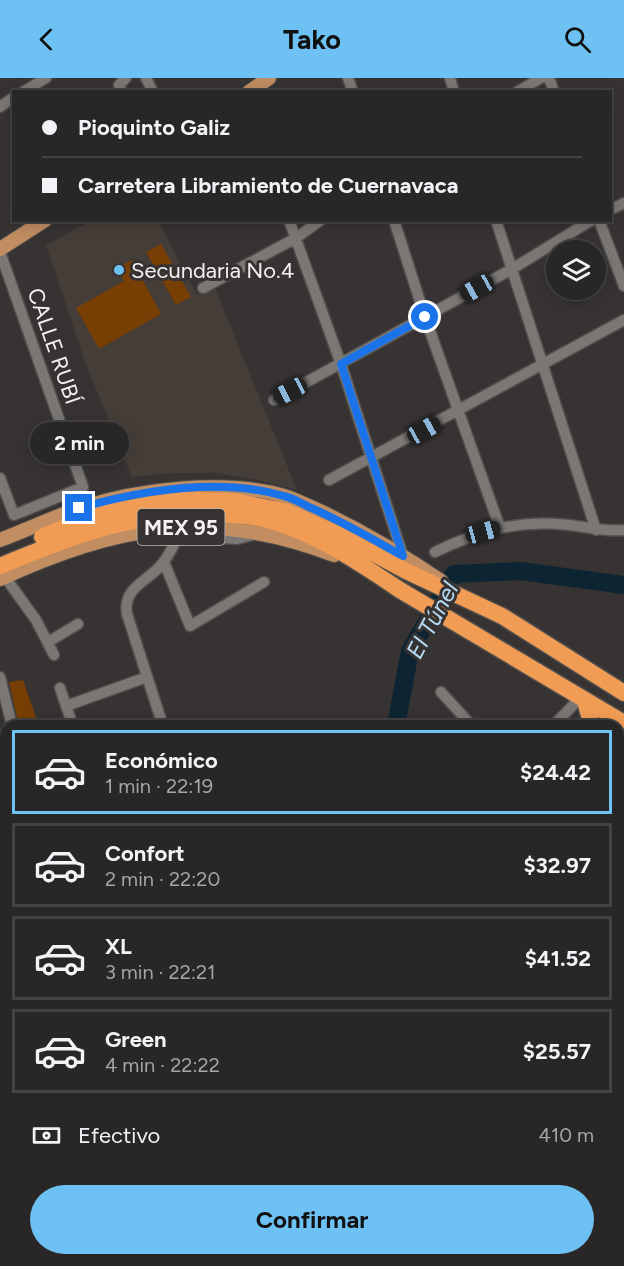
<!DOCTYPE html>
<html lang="es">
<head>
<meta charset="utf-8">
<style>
	:root { --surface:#282626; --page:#302e2e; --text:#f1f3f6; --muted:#a5a5a7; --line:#444343; --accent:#6ec2f3 }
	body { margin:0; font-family:Figtree,sans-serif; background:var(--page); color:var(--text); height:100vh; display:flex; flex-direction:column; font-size:22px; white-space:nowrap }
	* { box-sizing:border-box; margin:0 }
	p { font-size:20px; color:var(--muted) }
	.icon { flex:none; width:33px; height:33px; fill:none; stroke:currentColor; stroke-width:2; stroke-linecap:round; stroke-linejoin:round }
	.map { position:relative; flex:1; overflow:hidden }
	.side { position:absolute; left:0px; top:642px; width:624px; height:546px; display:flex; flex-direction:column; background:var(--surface); border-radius:18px 18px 0 0; box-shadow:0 3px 15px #0003,0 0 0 2px var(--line) }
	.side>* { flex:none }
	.hud { position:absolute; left:12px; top:12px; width:600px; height:132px; border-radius:0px; box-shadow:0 3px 15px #0003,0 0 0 2px var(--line); display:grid; align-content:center; height:132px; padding:0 30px; background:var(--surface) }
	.controls { position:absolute; left:546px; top:162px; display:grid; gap:12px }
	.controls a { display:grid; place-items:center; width:60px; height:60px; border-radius:50%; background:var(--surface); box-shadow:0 3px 15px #0003,0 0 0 2px var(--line); font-size:30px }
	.end { position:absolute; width:27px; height:27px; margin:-14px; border:8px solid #1a73e8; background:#fff; box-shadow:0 0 0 3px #fff }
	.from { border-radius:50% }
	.bubble { position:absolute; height:42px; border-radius:21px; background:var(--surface); box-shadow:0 3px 15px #0003,0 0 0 2px var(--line); font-size:20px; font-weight:700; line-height:42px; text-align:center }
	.car { position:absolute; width:18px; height:36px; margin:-18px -9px; border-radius:8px; box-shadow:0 0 4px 2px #0007; background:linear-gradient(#222 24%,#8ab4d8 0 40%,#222 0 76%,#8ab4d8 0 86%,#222 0) }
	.hud b { display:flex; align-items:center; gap:21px; height:57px; font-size:22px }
	.hud b+b { border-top:2px solid var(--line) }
	.hud i { width:15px; height:15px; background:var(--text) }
	ul { padding:10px 0 0; list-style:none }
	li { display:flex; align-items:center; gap:18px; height:84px; margin:0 12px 9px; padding:0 18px; border:3px solid var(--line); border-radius:0px }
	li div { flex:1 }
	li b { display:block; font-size:22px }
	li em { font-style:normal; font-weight:700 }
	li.current { border-color:var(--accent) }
	li>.icon { width:54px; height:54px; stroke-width:1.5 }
	.pay { display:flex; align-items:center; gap:15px; height:66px; padding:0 30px; font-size:22px }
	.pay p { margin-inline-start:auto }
	.button { display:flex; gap:12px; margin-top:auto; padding:12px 30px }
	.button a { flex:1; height:69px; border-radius:36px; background:var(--accent); color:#111; font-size:24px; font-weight:700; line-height:69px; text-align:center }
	header { display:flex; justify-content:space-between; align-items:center; height:78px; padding:0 30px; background:var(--accent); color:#111; font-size:27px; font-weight:700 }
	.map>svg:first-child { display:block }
	.built { fill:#453d38 }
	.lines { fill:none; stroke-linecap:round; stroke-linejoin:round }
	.river { stroke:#0d2533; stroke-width:18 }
	.building { fill:#773f03 }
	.minor-casing { stroke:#514f4d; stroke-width:13 }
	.major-casing { stroke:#514f4d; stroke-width:16 }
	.highway-casing { stroke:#514f4d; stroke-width:19 }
	.minor { stroke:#7a7775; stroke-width:10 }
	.major { stroke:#c18d61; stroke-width:14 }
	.highway { stroke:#f19c54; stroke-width:16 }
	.route { stroke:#1a73e8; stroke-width:8 }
	.poi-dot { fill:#6ec2f3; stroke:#363332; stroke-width:2 }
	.labels { text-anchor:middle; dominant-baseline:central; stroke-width:6; stroke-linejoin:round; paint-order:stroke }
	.shield { fill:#363332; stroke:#bcb9b8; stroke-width:1.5 }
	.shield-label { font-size:21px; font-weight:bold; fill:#f5f3f2 }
	.poi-label { font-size:22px; fill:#f5f3f2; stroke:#363332; text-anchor:start }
	.street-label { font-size:22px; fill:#f5f3f2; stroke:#363332 }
	.water-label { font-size:24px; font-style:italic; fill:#b5dbf3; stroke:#363332 }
</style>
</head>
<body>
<header><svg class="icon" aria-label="back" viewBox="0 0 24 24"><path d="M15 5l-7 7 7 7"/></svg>Tako<svg class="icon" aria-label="search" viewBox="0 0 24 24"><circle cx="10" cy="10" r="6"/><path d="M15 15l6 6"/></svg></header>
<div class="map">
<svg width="624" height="1188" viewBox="0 0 624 1188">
	<rect width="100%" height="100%" fill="#363332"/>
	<path class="built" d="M90,143H158L197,217L214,207L297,412L262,403L216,395H172L132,399L85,284L46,167Z"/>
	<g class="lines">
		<path class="river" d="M396,648L410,573L454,496L521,493L624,507"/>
	</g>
	<path class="building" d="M161,166L191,219L176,227L146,174Z
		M132,182L161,236L99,271L76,230L124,203L117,190Z
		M23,602L39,648H19L9,604Z"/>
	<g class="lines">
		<g class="minor-casing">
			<path id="minor" d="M146,0L153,14
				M348,0L353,14
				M450,0L454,14
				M549,0L554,14
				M23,14L46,0
				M122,14L119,7L126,0
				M517,14L541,0
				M0,29L14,19
				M610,132L624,125
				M289,142L341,286L403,478
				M394,142L425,239L500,450
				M496,142L596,452
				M599,142L624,208
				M0,174L83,409L14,437L0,400
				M203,210L296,160L321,142
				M274,322L512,191L592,142
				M329,402L624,242
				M185,449L186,454L191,458L237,461L256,456
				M435,474C478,453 520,441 569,447C587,449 605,454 624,452
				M164,484L190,548L264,504
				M5,499L36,542L54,577
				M48,564L78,546
				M0,599L12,648
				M60,610L73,648
				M441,614L472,648
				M66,628L147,599
				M163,648L127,536C122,507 152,503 165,482C172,472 177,460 183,449
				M553,648L580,620
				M0,695L6,693
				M0,809L6,807
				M618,876L624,887
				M1,940L6,934
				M618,1168L624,1179
				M24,1182L27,1188
				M262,1182L265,1188
				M467,1182L470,1188"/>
		</g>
		<g class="major-casing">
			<path id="major" d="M249,14L269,0
				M0,171L45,142
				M0,462C27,452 53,439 81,430C139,411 225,401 284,418C297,422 310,429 322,434C363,454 403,477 441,503
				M0,501C117,448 210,429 334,477
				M618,876L624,873
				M0,1178L6,1175"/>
		</g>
		<g class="highway-casing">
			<path id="highway" d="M42,459L85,441L119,431L184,422L233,423L285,433L337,456L406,493L502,538L624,615
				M0,488C67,460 128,436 203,436C226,436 252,437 275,444C320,458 361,486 400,512L624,645
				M585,623L592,648
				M618,749L624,773"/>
		</g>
		<use href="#minor" class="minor"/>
		<use href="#major" class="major"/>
		<use href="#highway" class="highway"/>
	</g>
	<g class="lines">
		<path class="route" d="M79,430C143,412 219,399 284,418C293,420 301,425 309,429C342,443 372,461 403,478L341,286L425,239"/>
	</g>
	<circle class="poi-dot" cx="119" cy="192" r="6"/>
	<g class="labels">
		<rect class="shield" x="137.5" y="431" width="87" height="36" rx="4.5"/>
		<g class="shield-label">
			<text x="181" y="449">MEX 95</text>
		</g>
		<g class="poi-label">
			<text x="131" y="192">Secundaria No.4</text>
		</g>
		<g class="street-label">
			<text transform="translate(54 268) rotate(71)">CALLE RUBÍ</text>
		</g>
		<g class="water-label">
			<text transform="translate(432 542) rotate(-62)">El Túnel</text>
		</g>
	</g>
</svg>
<div class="controls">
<a><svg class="icon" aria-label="layers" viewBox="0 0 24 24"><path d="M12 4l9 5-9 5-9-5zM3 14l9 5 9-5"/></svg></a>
</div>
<i class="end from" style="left:425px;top:239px"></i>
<i class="end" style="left:79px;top:430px"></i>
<div class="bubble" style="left:30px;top:344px;width:99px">2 min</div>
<i class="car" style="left:477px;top:210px;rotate:241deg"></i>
<i class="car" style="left:290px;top:313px;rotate:242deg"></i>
<i class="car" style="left:424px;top:352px;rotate:61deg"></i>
<i class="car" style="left:483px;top:454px;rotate:75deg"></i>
<div class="hud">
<b><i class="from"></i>Pioquinto Galiz</b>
<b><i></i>Carretera Libramiento de Cuernavaca</b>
</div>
<section class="side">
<ul>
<li class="current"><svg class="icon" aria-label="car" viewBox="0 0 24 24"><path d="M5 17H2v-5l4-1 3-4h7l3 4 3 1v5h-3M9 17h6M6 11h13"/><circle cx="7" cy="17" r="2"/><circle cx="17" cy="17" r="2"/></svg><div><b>Económico</b><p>1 min · 22:19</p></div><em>$24.42</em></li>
<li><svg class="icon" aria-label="car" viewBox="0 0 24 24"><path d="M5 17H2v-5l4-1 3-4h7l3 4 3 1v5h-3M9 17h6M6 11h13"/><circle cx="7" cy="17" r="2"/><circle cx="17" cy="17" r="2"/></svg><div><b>Confort</b><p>2 min · 22:20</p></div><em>$32.97</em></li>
<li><svg class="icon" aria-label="car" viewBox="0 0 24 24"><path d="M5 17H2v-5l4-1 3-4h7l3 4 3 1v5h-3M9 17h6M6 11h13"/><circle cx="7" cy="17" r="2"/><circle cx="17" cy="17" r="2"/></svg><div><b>XL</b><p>3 min · 22:21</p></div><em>$41.52</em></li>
<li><svg class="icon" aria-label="car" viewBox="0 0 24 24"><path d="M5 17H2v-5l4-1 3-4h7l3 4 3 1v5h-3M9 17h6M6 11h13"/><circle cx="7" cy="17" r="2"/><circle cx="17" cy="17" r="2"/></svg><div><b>Green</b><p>4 min · 22:22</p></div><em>$25.57</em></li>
</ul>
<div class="pay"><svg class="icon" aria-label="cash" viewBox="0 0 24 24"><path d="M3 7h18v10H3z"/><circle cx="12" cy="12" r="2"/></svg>Efectivo<p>410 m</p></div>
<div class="button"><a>Confirmar</a></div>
</section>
</div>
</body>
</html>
